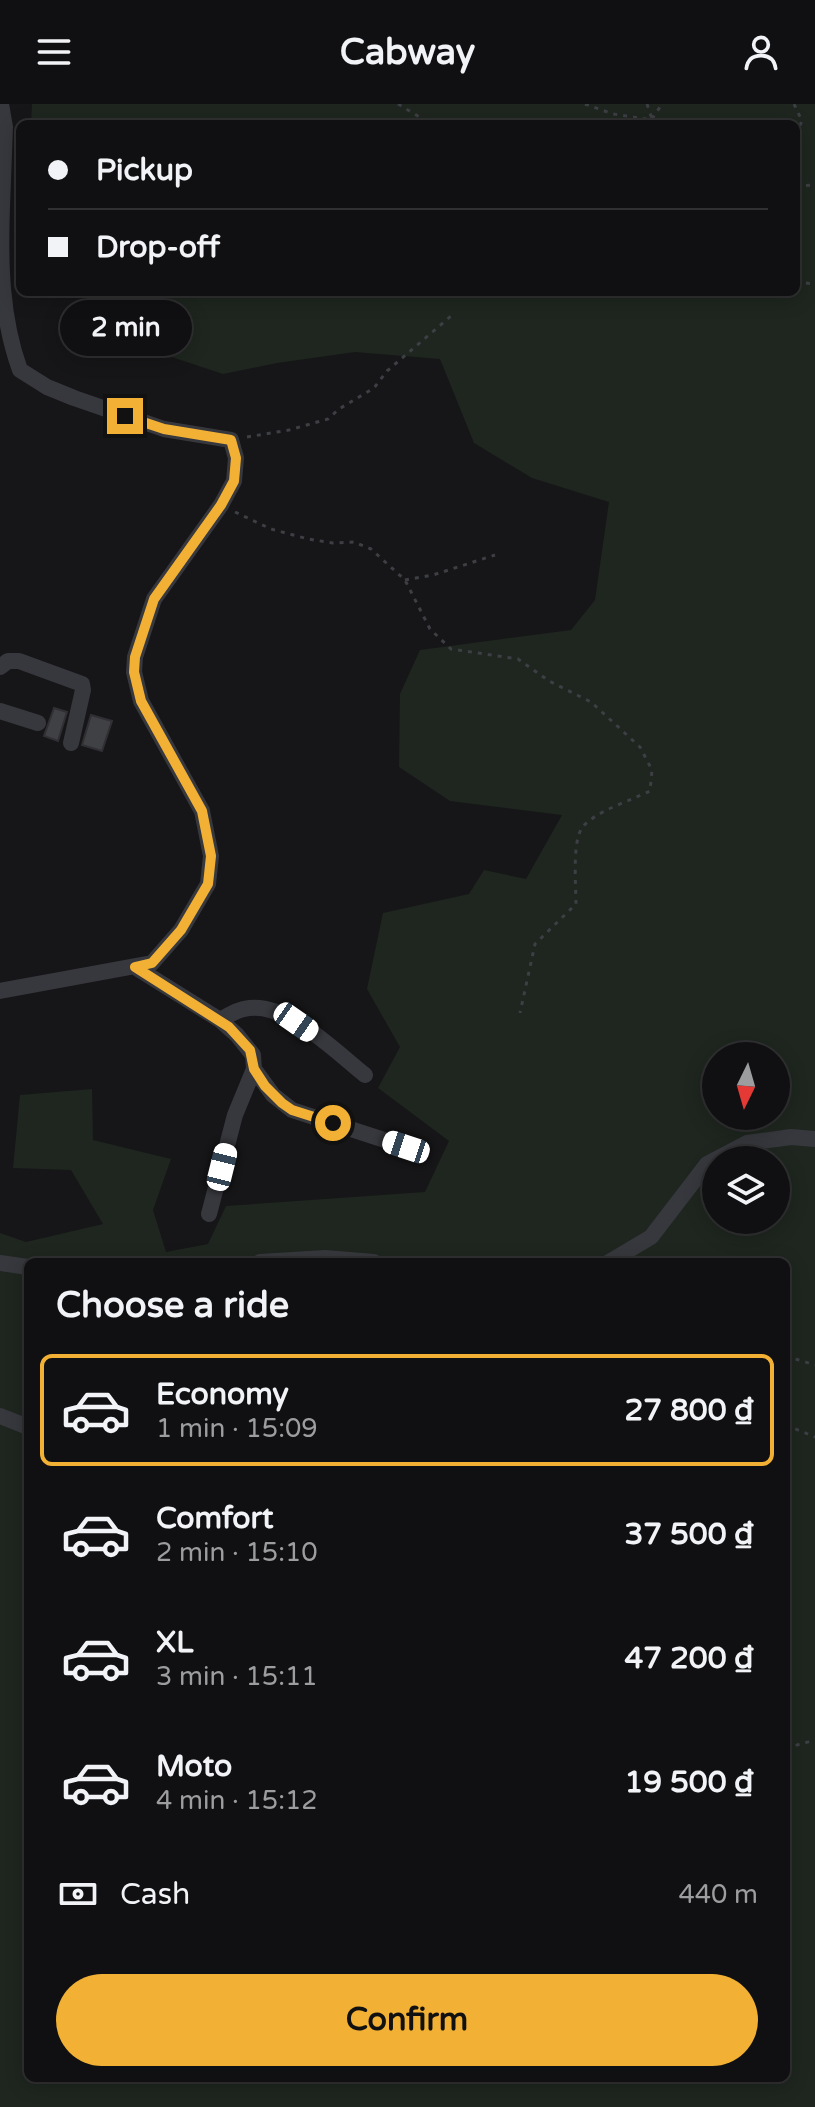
<!DOCTYPE html>
<html lang="en">
<head>
<meta charset="utf-8">
<style>
	:root { --surface:#101012; --page:#1e1e20; --text:#f1f3f6; --muted:#9c9d9f; --line:#303032; --accent:#f2b134 }
	body { margin:0; font-family:"Varela Round",sans-serif; background:var(--page); color:var(--text); height:100vh; display:flex; flex-direction:column; font-size:30px; white-space:nowrap }
	* { box-sizing:border-box; margin:0 }
	p { font-size:26px; color:var(--muted) }
	.icon { flex:none; width:44px; height:44px; fill:none; stroke:currentColor; stroke-width:2; stroke-linecap:round; stroke-linejoin:round }
	.map { position:relative; flex:1; overflow:hidden }
	.side { position:absolute; left:24px; top:1154px; width:766px; height:824px; display:flex; flex-direction:column; background:var(--surface); border-radius:12px; box-shadow:0 4px 20px #0003,0 0 0 2px var(--line) }
	.side>* { flex:none }
	.top-card { position:absolute; left:16px; top:16px; width:784px; height:176px; border-radius:12px; box-shadow:0 4px 20px #0003,0 0 0 2px var(--line); display:grid; align-content:center; height:176px; padding:0 32px; background:var(--surface) }
	.needle { width:52px; rotate:185deg }
	.buttons { position:absolute; left:702px; top:938px; display:grid; gap:16px }
	.buttons a { display:grid; place-items:center; width:88px; height:88px; border-radius:50%; background:var(--surface); box-shadow:0 4px 20px #0003,0 0 0 2px var(--line); font-size:40px }
	.end { position:absolute; width:36px; height:36px; margin:-18px; border:10px solid #f2b134; background:#111; box-shadow:0 0 0 4px #111 }
	.from { border-radius:50% }
	.bubble { position:absolute; height:56px; border-radius:28px; background:var(--surface); box-shadow:0 4px 20px #0003,0 0 0 2px var(--line); font-size:26px; font-weight:700; line-height:56px; text-align:center }
	.car { position:absolute; width:24px; height:48px; margin:-24px -12px; border-radius:10px; box-shadow:0 0 6px 2px #0007; background:linear-gradient(#fff 24%,#345 0 40%,#fff 0 76%,#345 0 86%,#fff 0) }
	.top-card b { display:flex; align-items:center; gap:28px; height:76px; font-size:30px }
	.top-card b+b { border-top:2px solid var(--line) }
	.top-card i { width:20px; height:20px; background:var(--text) }
	ul { padding:0; list-style:none }
	li { display:flex; align-items:center; gap:24px; height:112px; margin:0 16px 12px; padding:0 16px; border:4px solid transparent; border-radius:12px }
	li div { flex:1 }
	li b { display:block; font-size:30px }
	li em { font-style:normal; font-weight:700 }
	li.selected { border-color:var(--accent) }
	li>.icon { width:72px; height:72px; stroke-width:1.5 }
	h2 { padding:0 32px; font-size:36px; line-height:96px }
	.pay { display:flex; align-items:center; gap:20px; height:88px; padding:0 32px; font-size:30px }
	.pay p { margin-inline-start:auto }
	.primary-button { display:flex; gap:16px; margin-top:auto; padding:16px 32px }
	.primary-button a { flex:1; height:92px; border-radius:48px; background:var(--accent); color:#111; font-size:32px; font-weight:700; line-height:92px; text-align:center }
	header { display:flex; justify-content:space-between; align-items:center; height:104px; padding:0 32px; background:var(--surface); font-size:36px; font-weight:700 }
	.map>svg:first-child { display:block }
	.green { fill:#1e261f; fill-rule:evenodd }
	.building { fill:#404145; stroke:#303034; stroke-width:2 }
	.lines { fill:none; stroke-linecap:round; stroke-linejoin:round }
	.path { stroke:#3d3f44; stroke-width:3; stroke-dasharray:4 6; stroke-linecap:butt }
	.minor { stroke:#37383d; stroke-width:16 }
	.route { stroke:#f2b134; stroke-width:10 }
</style>
</head>
<body>
<header><svg class="icon" aria-label="menu" viewBox="0 0 24 24"><path d="M4 6h16M4 12h16M4 18h16"/></svg>Cabway<svg class="icon" aria-label="person" viewBox="0 0 24 24"><circle cx="12" cy="8" r="4"/><path d="M4 21q1-7 8-7t8 7"/></svg></header>
<div class="map">
<svg width="815" height="2003" viewBox="0 0 815 2003">
	<rect width="100%" height="100%" fill="#161618"/>
	<path class="green" d="M32,0H815V2003H0V1129L26,1138L103,1120L71,1066L13,1064L20,991L92,985L93,1036L171,1055L153,1106L166,1148L208,1140L226,1102L425,1088L449,1037L378,984L400,943L367,885L383,809L469,790L484,766L526,775L562,711L450,697L399,663L400,590L420,546L571,526L595,496L609,398L532,374L474,339L440,255L355,248L277,259L223,270L129,239L107,188H796V20H31ZM716,952H776V1012H716ZM716,1056H776V1116H716ZM28,1158H786V1974H28Z"/>
	<path class="building" d="M54,604L67,608L58,637L44,632Z
		M91,611L112,617L102,647L82,641Z"/>
	<g class="lines">
		<path class="path" d="M398,0L431,20
			M585,0L613,10L679,20
			M647,0L652,15
			M794,0L802,17L796,30
			M652,15L662,0
			M796,82L815,81
			M796,178L815,180
			M616,188H637
			M247,333L289,326L328,315L339,305L374,284L387,267L451,212
			M235,408L271,425L308,435L333,439L354,438L371,445L405,476L430,525L451,545L518,555L549,577L591,598L640,643L652,666L650,687C632,696 593,708 582,724C572,738 576,782 576,800L535,840L520,909
			M405,476L433,471L495,451
			M786,1252L815,1261
			M786,1321L815,1333
			M786,1644L815,1636"/>
		<path class="minor" d="M1,0L5,23L2,103
			M0,103H2C0,158 1,214 20,266L47,283L74,294L164,325L231,336L236,354L234,377L221,401L154,495L135,553L134,568L141,597L202,707L211,752L208,780L181,826L152,859L0,887
			M0,563L8,557H19L82,580L83,586L71,639
			M0,607L38,619
			M135,863L220,916L237,931L253,951L254,965L235,1011L209,1110
			M220,916C229,911 238,905 249,904C288,899 336,948 365,971
			M254,965L273,991L292,1006L406,1043
			M260,1158L325,1154L374,1158
			M609,1158L651,1133L707,1060L747,1039L791,1033L815,1035
			M0,1159L28,1163
			M0,1312L28,1323"/>
	</g>
	<g class="lines">
		<path class="route" d="M125,312L164,325L231,336L236,354L234,377L221,401L154,495L135,553L134,568L141,597L202,707L211,752L208,780L181,826L152,859L135,863L229,923L250,946L254,965L265,982L282,999L292,1006L333,1019"/>
	</g>
</svg>
<div class="buttons">
<a><svg class="needle" viewBox="-14 -14 28 28"><path d="M0-13l5 13h-10z" fill="#e53935"/><path d="M0 13l5-13h-10z" fill="#9c9d9f"/></svg></a>
<a><svg class="icon" aria-label="layers" viewBox="0 0 24 24"><path d="M12 4l9 5-9 5-9-5zM3 14l9 5 9-5"/></svg></a>
</div>
<i class="end from" style="left:333px;top:1019px"></i>
<i class="end" style="left:125px;top:312px"></i>
<div class="bubble" style="left:60px;top:196px;width:132px">2 min</div>
<i class="car" style="left:296px;top:918px;rotate:125deg"></i>
<i class="car" style="left:406px;top:1043px;rotate:288deg"></i>
<i class="car" style="left:222px;top:1063px;rotate:14deg"></i>
<div class="top-card">
<b><i class="from"></i>Pickup</b>
<b><i></i>Drop-off</b>
</div>
<section class="side">
<h2>Choose a ride</h2>
<ul>
<li class="selected"><svg class="icon" aria-label="car" viewBox="0 0 24 24"><path d="M5 17H2v-5l4-1 3-4h7l3 4 3 1v5h-3M9 17h6M6 11h13"/><circle cx="7" cy="17" r="2"/><circle cx="17" cy="17" r="2"/></svg><div><b>Economy</b><p>1 min · 15:09</p></div><em>27 800 ₫</em></li>
<li><svg class="icon" aria-label="car" viewBox="0 0 24 24"><path d="M5 17H2v-5l4-1 3-4h7l3 4 3 1v5h-3M9 17h6M6 11h13"/><circle cx="7" cy="17" r="2"/><circle cx="17" cy="17" r="2"/></svg><div><b>Comfort</b><p>2 min · 15:10</p></div><em>37 500 ₫</em></li>
<li><svg class="icon" aria-label="car" viewBox="0 0 24 24"><path d="M5 17H2v-5l4-1 3-4h7l3 4 3 1v5h-3M9 17h6M6 11h13"/><circle cx="7" cy="17" r="2"/><circle cx="17" cy="17" r="2"/></svg><div><b>XL</b><p>3 min · 15:11</p></div><em>47 200 ₫</em></li>
<li><svg class="icon" aria-label="car" viewBox="0 0 24 24"><path d="M5 17H2v-5l4-1 3-4h7l3 4 3 1v5h-3M9 17h6M6 11h13"/><circle cx="7" cy="17" r="2"/><circle cx="17" cy="17" r="2"/></svg><div><b>Moto</b><p>4 min · 15:12</p></div><em>19 500 ₫</em></li>
</ul>
<div class="pay"><svg class="icon" aria-label="cash" viewBox="0 0 24 24"><path d="M3 7h18v10H3z"/><circle cx="12" cy="12" r="2"/></svg>Cash<p>440 m</p></div>
<div class="primary-button"><a>Confirm</a></div>
</section>
</div>
</body>
</html>
